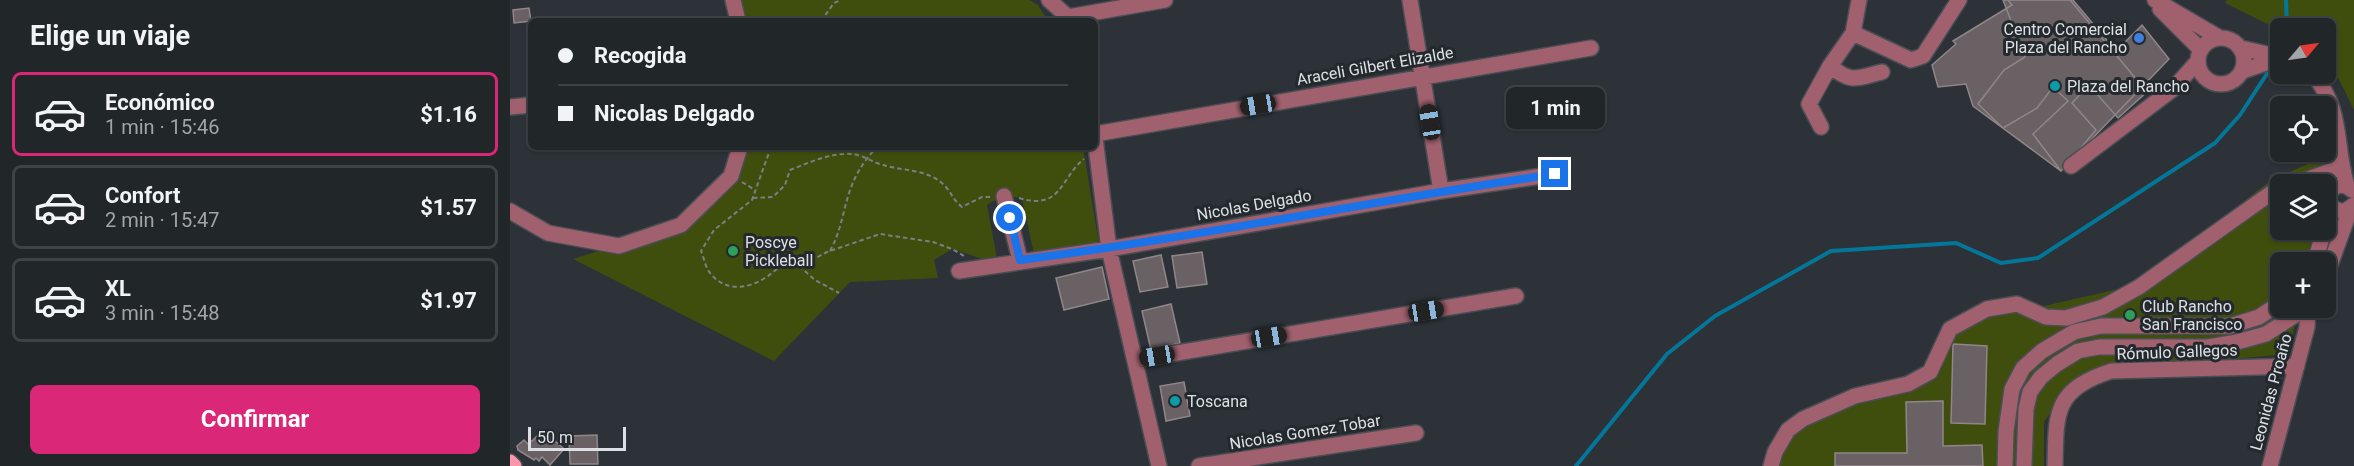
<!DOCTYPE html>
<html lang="es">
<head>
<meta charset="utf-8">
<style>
	:root { --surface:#212629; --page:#292e31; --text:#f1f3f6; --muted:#a2a5a8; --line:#3e4346; --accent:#db2777 }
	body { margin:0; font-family:Roboto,sans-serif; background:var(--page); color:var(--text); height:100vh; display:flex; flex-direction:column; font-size:22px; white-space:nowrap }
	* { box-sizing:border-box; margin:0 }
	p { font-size:20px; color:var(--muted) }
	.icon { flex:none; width:33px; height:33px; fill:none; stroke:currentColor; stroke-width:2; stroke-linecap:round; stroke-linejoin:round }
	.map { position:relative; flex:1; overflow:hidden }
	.side { display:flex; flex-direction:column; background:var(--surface); width:510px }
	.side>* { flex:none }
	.banner { position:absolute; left:18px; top:18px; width:570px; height:132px; border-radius:9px; box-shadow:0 2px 4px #0004,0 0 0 2px var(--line); display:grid; align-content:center; height:132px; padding:0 30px; background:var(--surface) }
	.needle { width:39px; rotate:61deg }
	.controls { position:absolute; left:1760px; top:18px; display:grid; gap:12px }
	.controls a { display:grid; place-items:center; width:66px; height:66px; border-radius:9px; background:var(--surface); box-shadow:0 2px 4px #0004,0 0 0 2px var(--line); font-size:30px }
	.scale { position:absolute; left:18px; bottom:15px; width:98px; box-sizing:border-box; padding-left:6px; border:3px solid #dce0e4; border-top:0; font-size:16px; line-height:21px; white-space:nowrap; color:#dce0e4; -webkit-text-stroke:4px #23292d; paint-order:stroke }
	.end { position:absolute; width:27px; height:27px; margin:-14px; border:8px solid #1a73e8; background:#fff; box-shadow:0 0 0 3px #fff }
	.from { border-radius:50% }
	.bubble { position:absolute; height:42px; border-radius:9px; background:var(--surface); box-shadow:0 2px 4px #0004,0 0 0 2px var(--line); font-size:20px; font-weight:700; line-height:42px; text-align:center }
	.car { position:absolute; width:18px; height:36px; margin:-18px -9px; border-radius:8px; box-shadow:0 0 4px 2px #0007; background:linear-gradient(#222 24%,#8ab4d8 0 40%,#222 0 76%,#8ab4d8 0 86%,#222 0) }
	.banner b { display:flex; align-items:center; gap:21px; height:57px; font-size:22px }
	.banner b+b { border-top:2px solid var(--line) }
	.banner i { width:15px; height:15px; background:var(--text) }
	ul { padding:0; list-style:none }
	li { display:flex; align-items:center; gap:18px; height:84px; margin:0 12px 9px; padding:0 18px; border:3px solid var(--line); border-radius:9px }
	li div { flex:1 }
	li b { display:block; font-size:22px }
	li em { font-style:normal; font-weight:700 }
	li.on { border-color:var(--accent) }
	li>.icon { width:54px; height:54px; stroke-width:1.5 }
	h2 { padding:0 30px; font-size:27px; line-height:72px }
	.action { display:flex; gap:12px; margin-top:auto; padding:12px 30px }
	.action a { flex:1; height:69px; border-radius:9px; background:var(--accent); color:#fff; font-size:24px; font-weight:700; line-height:69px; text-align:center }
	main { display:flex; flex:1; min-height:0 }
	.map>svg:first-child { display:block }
	.green { fill:#404e0d }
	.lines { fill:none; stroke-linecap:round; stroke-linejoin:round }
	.stream { stroke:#037699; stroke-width:4 }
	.building { fill:#6a6164; stroke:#908689; stroke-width:1.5 }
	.minor-casing { stroke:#484e53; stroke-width:18 }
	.major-casing { stroke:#484e53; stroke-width:18 }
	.path { stroke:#7a7f84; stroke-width:2; stroke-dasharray:4.5 3; stroke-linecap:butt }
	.minor { stroke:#a0606d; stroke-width:15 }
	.major { stroke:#fd95ab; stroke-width:15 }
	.route { stroke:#1a73e8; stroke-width:8 }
	.shop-dot { fill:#3f7fe0; stroke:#23292d; stroke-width:2 }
	.culture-dot { fill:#0f9aa8; stroke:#23292d; stroke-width:2 }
	.leisure-dot { fill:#2e9e5b; stroke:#23292d; stroke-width:2 }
	.labels { text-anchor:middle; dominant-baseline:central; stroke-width:6; stroke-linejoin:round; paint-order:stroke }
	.poi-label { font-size:16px; fill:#dce0e4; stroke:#23292d; text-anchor:start }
	.street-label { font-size:16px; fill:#dce0e4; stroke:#23292d }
</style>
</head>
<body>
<main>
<section class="side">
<h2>Elige un viaje</h2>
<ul>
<li class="on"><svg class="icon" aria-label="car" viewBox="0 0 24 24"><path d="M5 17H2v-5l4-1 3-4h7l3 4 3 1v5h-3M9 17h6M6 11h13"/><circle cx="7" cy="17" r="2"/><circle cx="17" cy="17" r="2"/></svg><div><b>Económico</b><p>1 min · 15:46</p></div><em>$1.16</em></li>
<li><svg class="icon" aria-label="car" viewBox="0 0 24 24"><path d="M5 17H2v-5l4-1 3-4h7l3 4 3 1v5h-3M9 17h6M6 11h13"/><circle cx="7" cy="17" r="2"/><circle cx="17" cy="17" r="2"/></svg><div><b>Confort</b><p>2 min · 15:47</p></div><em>$1.57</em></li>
<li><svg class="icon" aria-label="car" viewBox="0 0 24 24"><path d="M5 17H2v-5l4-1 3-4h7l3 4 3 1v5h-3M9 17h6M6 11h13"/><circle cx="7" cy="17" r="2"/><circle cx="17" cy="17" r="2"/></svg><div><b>XL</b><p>3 min · 15:48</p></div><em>$1.97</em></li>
</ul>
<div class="action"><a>Confirmar</a></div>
</section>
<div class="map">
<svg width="1844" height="466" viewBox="0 0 1844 466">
	<rect width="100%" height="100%" fill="#2c3237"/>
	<path class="green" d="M228,0H519L528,5L538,21H233Z
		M1717,0H1844V110L1815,51V28L1770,30L1715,3Z
		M229,147H573L589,244L525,258L512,199C498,194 489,197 477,205L488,264L442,249L424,260L428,278L340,282L264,361L63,259L168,226L216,180Z
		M1817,155L1811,184H1770V230H1803L1797,262H1770V308H1788L1779,354L1592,371L1559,385L1534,422V466H1255L1274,422L1347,390L1410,373L1436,322L1477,305L1534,306L1626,285L1760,181Z"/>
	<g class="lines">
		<path class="stream" d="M1776,0L1777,28
			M1066,466L1157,354L1205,316L1321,251L1446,243L1491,263L1528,258L1705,143L1730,115L1762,66"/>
	</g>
	<path class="building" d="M1493,0H1560L1637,92L1608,118L1579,85L1562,103L1586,130L1551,171L1523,134L1558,101L1543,87L1527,108L1493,128L1468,104L1494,70L1515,57Z
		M1498,0H1563L1606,51L1632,25L1659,59L1551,171L1463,106L1456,84L1428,87L1422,65L1446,44L1443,41L1502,5Z
		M19,8L21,21L4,23L3,10Z
		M692,252L697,284L667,288L662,256Z
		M651,255L658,287L630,292L623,261Z
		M592,267L599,299L554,310L546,278Z
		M661,304L670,343L641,350L632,311Z
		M1443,344L1477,346L1475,424L1441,423Z
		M674,382L680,416L656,421L650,386Z
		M1433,401V446L1472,445L1473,466H1325V453H1397L1396,402Z
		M35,432L54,449L40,465L32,457L29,461L26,458L24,460L8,450L7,446L14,440L18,444L20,440L22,441L28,435L30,437Z
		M87,435L88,464H60L59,436Z"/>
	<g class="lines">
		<g class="minor-casing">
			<path id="minor" d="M223,0L228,21
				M539,0L558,17L559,21
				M900,0L931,191
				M1645,0L1710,38
				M1650,9L1691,50
				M558,17L655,0
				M1343,33L1401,60L1413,56L1449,0
				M1688 61a23 23 0 1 1 46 0a23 23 0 1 1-46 0Z
				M1731,48L1770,57
				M1320,66C1342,84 1346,78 1372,72
				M1733,71L1770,58
				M1803,74C1834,112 1824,143 1837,186
				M0,107L21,105
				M1311,127L1299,104L1320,66L1343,33L1349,0
				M585,134L1081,48
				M585,138L599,249L649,466
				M1561,166L1663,89L1688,61
				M1785,184L1831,167
				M1842,190C1831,180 1818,187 1819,202L1824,209L1834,212L1844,205
				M494,196L510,260
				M0,211L38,233L109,246L171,225L221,176L230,147
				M1805,262L1814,230
				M449,271L599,249L931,191L1045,174
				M1815,279L1840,210
				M625,360L1006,296
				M689,466L906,433
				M1261,466L1265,452L1278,430L1293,419L1345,396L1398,384L1420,372L1440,329L1477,309L1507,304L1536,317L1556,318L1593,307L1629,287L1764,191L1770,189
				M1495,466L1496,431L1502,389L1513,368L1532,351L1564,332L1591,326H1720L1749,317L1770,303
				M1514,466L1516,409L1520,392L1531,377L1547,364L1568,351L1589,347H1698L1727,342L1756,334L1796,308
				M1545,466C1546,412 1544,390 1601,371L1787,366
				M1760,466L1797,327L1798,308"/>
		</g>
		<g class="major-casing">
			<path id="major" d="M0,462L4,466"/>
		</g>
		<path class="path" d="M311,21L324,3L331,0
			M261,147L242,200L204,230L191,251C194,257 195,267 200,273C223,302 262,280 278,256H285L293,260H302L317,252L370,234L423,242L442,249L454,256
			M232,182L245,190
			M243,198L263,197L275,185L280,170C298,163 315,155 334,154C349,152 359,161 373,165C393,171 419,169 435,186C442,193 442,199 452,207L472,197H481
			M509,198C552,211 550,178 574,159
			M320,251C337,220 332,192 356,160C360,155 363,150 369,147
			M278,256L305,280L329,293"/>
		<use href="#minor" class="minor"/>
		<use href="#major" class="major"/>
	</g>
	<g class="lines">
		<path class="route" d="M500,218L510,260C689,237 866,200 1045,174"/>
	</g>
	<circle class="shop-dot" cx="1629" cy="38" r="6"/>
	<g class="culture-dot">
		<circle cx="1545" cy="86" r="6"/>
		<circle cx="665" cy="401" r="6"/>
	</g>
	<g class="leisure-dot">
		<circle cx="223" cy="251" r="6"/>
		<circle cx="1620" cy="315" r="6"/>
	</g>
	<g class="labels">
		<g class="poi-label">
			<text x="1617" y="29" text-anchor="end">Centro Comercial<tspan x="1617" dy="18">Plaza del Rancho</tspan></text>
			<text x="1557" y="86">Plaza del Rancho</text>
			<text x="235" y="242">Poscye<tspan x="235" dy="18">Pickleball</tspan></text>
			<text x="1632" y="306">Club Rancho<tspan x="1632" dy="18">San Francisco</tspan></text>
			<text x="677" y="401">Toscana</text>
		</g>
		<g class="street-label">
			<text transform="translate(865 66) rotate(-10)">Araceli Gilbert Elizalde</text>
			<text transform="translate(744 205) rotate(-10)">Nicolas Delgado</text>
			<text transform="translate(1667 352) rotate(-2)">Rómulo Gallegos</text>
			<text transform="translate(1761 392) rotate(-75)">Leonidas Proaño</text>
			<text transform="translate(795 432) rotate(-9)">Nicolas Gomez Tobar</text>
		</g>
	</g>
</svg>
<div class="controls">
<a><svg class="needle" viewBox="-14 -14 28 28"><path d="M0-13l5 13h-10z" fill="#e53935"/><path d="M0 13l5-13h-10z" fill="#a2a5a8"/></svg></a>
<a><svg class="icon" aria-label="locate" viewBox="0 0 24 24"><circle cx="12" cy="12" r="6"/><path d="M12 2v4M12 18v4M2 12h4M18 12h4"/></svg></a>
<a><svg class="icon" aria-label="layers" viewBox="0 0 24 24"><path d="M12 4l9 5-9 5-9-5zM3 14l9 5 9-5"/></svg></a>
<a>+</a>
</div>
<div class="scale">50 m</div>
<i class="end from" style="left:500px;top:218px"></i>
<i class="end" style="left:1045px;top:174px"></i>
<div class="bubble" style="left:996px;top:87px;width:99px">1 min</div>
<i class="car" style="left:748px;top:105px;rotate:260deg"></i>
<i class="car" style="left:920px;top:122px;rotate:351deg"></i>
<i class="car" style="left:916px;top:311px;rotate:81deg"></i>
<i class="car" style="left:759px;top:337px;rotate:81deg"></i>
<i class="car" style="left:647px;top:356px;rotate:260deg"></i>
<div class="banner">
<b><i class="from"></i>Recogida</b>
<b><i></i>Nicolas Delgado</b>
</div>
</div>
</main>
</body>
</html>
